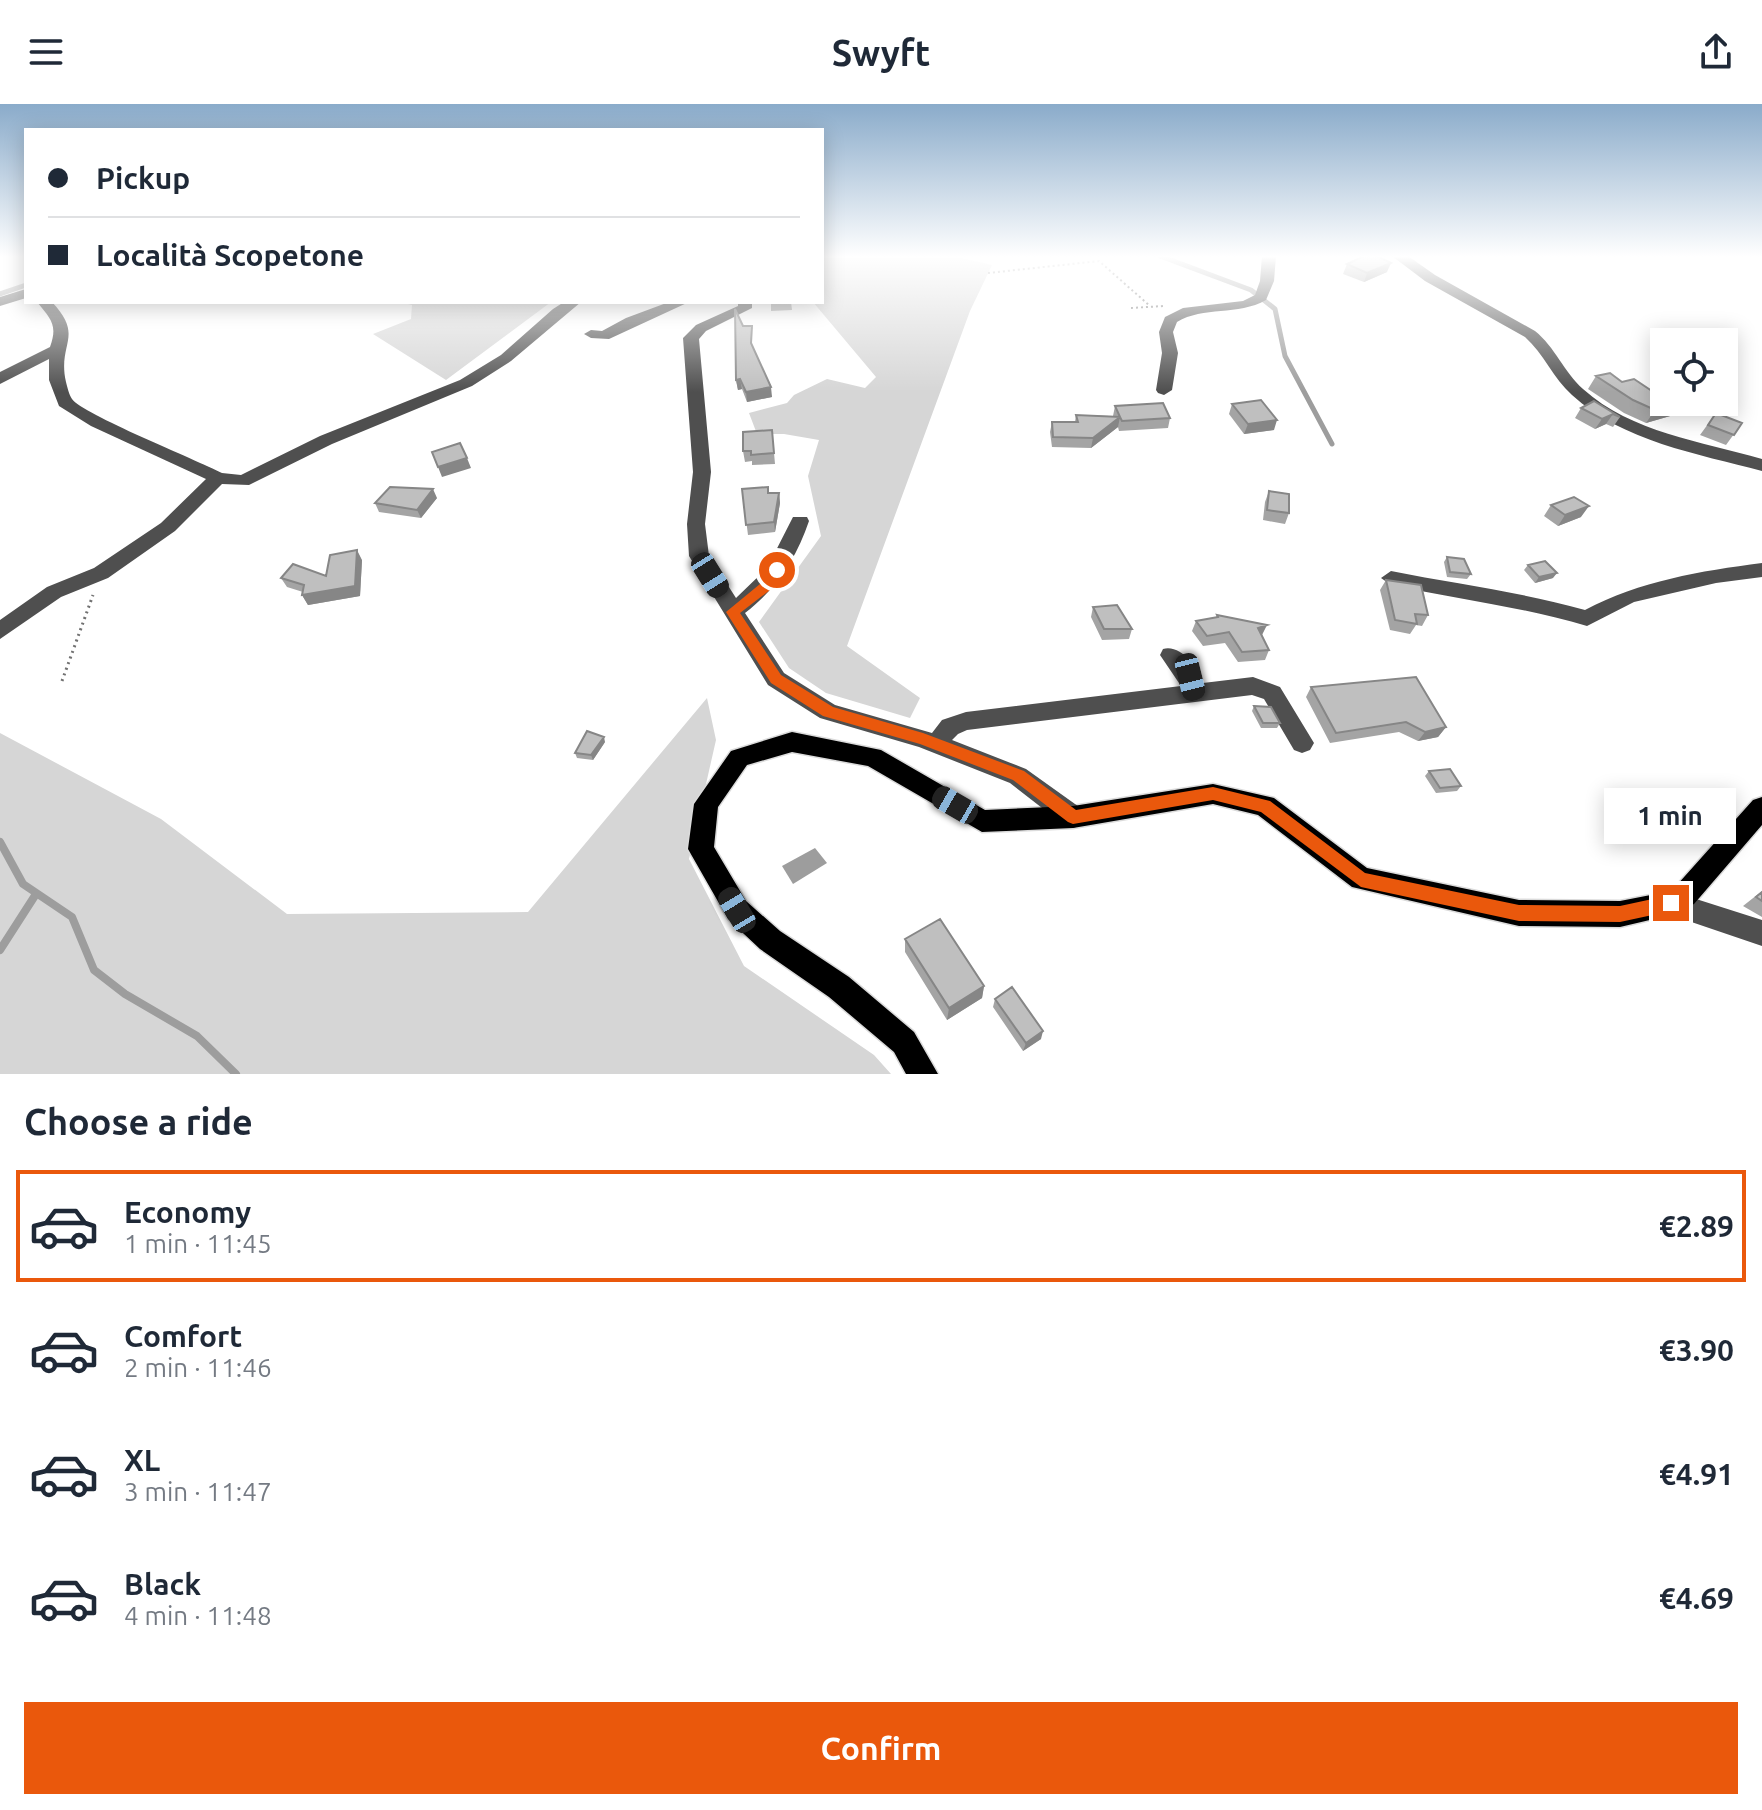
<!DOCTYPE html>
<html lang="en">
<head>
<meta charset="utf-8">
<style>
	:root { --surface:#fff; --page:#f2f2f3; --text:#1f2937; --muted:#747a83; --line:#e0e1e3; --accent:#ea580c }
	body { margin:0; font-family:Ubuntu,sans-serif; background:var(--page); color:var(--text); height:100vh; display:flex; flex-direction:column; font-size:30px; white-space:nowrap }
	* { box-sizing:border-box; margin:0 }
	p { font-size:26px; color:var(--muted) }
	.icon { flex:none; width:44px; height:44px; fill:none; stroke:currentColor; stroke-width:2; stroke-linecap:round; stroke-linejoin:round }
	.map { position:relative; height:970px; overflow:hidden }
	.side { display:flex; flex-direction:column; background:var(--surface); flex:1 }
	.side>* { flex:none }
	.top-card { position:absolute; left:24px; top:24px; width:800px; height:176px; border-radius:0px; box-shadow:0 4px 20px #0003; display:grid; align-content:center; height:176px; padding:0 24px; background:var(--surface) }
	.buttons { position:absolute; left:1650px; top:224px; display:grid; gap:16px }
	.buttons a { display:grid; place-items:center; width:88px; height:88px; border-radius:0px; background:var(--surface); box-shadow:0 4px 20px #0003; font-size:40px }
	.end { position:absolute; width:36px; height:36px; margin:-18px; border:10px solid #ea580c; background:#fff; box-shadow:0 0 0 4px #fff }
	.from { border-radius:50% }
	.bubble { position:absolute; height:56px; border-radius:0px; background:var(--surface); box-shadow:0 4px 20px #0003; font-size:26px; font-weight:700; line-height:56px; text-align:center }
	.car { position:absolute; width:24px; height:48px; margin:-24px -12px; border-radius:10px; box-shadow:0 0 6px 2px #0007; background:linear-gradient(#222 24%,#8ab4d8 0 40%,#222 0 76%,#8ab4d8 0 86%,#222 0) }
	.top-card b { display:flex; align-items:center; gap:28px; height:76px; font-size:30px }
	.top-card b+b { border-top:2px solid var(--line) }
	.top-card i { width:20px; height:20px; background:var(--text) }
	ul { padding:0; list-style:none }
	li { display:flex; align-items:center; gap:24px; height:112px; margin:0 16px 12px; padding:0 8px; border:4px solid transparent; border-radius:0px }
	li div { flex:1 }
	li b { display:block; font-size:30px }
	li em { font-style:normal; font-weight:700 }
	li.active { border-color:var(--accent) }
	li>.icon { width:72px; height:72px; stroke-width:1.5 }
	h2 { padding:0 24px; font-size:36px; line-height:96px }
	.action { display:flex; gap:16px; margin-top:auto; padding:16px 24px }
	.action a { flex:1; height:92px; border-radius:0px; background:var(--accent); color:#fff; font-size:32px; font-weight:700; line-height:92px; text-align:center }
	header { display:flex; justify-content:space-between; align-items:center; height:104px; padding:0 24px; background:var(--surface); font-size:36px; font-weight:700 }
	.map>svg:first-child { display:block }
	.green { fill:#d6d6d6 }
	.water { fill:#9d9d9d }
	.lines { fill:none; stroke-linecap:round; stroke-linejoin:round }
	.stream-far1 { stroke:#9d9d9d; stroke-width:5 }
	.stream { stroke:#9d9d9d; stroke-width:8 }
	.major-casing { stroke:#dbdbdb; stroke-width:3 }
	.path-far1 { stroke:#717171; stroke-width:2; stroke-dasharray:2 3; stroke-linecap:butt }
	.path { stroke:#717171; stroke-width:3; stroke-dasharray:2 4; stroke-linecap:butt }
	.minor { fill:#4f4f4f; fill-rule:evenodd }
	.major { fill:#000; fill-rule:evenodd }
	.wall { fill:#a4a4a4 }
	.shaded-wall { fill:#868686 }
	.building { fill:#bfbfbf; stroke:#868686; stroke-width:2 }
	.route { fill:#ea580c }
</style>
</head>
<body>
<header><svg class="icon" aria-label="menu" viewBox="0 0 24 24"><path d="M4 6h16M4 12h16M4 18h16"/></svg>Swyft<svg class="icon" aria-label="share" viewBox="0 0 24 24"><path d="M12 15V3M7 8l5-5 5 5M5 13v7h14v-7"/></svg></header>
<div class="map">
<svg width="1762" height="970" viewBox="0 0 1762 970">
	<rect width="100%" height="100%" fill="#fff"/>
	<path class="green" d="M822,152H953L992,161L970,207L847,542L920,594L910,614L826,589L789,564L759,518L821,432L808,372L819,336L784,330H757L749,309L787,299L794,291L827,275L865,284L876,273L813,198H822Z
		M400,198H551L446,276L373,230L411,215L412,201Z
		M707,594L716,636L689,755L744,862L874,951L891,970H0V629L161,715L287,810L528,808Z"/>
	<path class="water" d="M815,744L827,759L793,780L782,762Z"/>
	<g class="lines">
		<path class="stream-far1" d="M1160,152L1251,186L1275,205L1285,252L1332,340
			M0,190L26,181"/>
		<path class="stream" d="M0,738L23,780L72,813L94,866L125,890L197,932L236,970
			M0,846L36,790"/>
		<g class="major-casing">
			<path id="major" d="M792,628L881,646L985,706L1073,702L1213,680L1274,694L1367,764L1519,796L1620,797L1666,788L1676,782L1753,696L1762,693V721L1694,800L1671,811L1620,823L1519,822L1352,783L1258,711L1213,700L1073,724L982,728L868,662L792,648L747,661L718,703L714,743L746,797L780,827L849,873L914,928L938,970H906L894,948L829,893L760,845L728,815L688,745L694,700L731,647Z"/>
		</g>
		<path class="path-far1" d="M988,169L1099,157L1150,202
			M1131,204L1163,202"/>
		<path class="path" d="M62,577L93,491"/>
		<path class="minor" d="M1262,152H1276L1274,177L1266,196C1238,212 1203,202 1177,218L1173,228L1178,249L1172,286L1164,291L1158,289L1156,286L1162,249L1159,228L1165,213L1183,204L1243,197L1255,191L1260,177Z
			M1392,152H1408L1435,171L1535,227C1555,243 1564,268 1583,285C1632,329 1701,337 1762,355V367C1698,350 1622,337 1572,291C1553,274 1544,250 1525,233L1425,177Z
			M26,185V194L0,202V193Z
			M37,198H52C85,233 57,239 66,278C67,282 69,291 72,295C82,310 197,356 222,369L241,371L320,332L460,276L501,251L553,205L564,198H581L511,257L472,282L332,340L249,381L222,380L175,427L108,474L61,493L0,535V516L47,483L94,464L161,419L206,375L91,322L59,302L49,276V255L0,280V268L50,243C58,221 51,215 37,198Z
			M669,198H689L609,235L591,234L584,230L591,226L602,227L626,214Z
			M738,198H752V204L706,227L699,235L711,368L705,420L709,452L736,494L767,464L793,413H807L809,417C796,455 777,484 745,509L784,569L835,601L932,629L942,616L966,608L1181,582L1160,551L1163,545C1181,540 1198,564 1203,579L1253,573L1280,583L1314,639L1310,646L1302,649L1294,646L1264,595L1252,591L967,626L958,630L952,636L1026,665L1082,705L1085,713L1082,721L1073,724L1064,721L1010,679L919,643L820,614L768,581L689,452L687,420L693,368L683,234L696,221L738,202Z
			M1762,459V473L1716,479L1634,498L1587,522C1523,503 1457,495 1391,481L1381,474L1391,467C1456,480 1521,488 1585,506C1640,477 1700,467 1762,459Z
			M1671,787L1762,816V842L1662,808L1658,799L1662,790Z"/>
		<use href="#major" class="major"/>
	</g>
	<path class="wall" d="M1347,160L1387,168L1364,178L1343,170Z
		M771,198H791L792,206L771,207Z
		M743,222H752V242L772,293L747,298L742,285L738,286L736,276Z
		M1596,272L1622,278L1701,303L1646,319L1624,309L1588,285Z
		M1594,297L1620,313L1613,323L1606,320L1595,325L1575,314L1581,304Z
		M1232,300L1274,326L1244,330L1229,310Z
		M1115,302L1170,314L1168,324L1119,327L1118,323L1091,344L1052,343L1050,328L1052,318H1075L1076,311L1113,312Z
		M1716,309L1742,319L1726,341L1700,331Z
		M772,326L775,360L752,361V357L745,358L743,347Z
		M742,385L768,389H779L780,399L775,428L748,431Z
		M1269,387L1289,409L1285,420L1263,416L1265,398Z
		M437,394L421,414L379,408L375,399Z
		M1551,401L1581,413L1558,422L1544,412Z
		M1447,453L1471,470L1467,475L1447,473L1444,458Z
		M362,456L360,492L308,501L302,491L303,488L287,483L281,474L326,472Z
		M1528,461L1553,474L1535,479L1524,466Z
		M1386,476L1428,511L1422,522L1416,521L1410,530L1390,526L1380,486Z
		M1093,503L1132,525L1129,535L1102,536L1091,513Z
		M1217,511L1262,531L1269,546L1265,556L1238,558L1225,539L1203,542L1192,527L1196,517L1216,514Z
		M1311,583L1446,623L1438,633L1418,637L1399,628L1330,639L1306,593Z
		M1254,602L1280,619L1277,624H1261L1252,607Z
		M605,638L593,656L577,654L575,649Z
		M1429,667L1461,682L1457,687L1436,689L1425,672Z
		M1762,787V813L1743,802Z
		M905,835L984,882L982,894L947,916L905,848Z
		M995,895L1041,935L1023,947L993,903Z"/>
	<path class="shaded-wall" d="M1391,159L1387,168L1364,178L1367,169Z
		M740,275L742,285L738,286L736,276Z
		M771,283L772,293L747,298L746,288Z
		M1683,298H1705L1701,303L1646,319L1655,306Z
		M1613,310L1606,320L1595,325L1602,315Z
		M1120,313L1118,323L1091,344L1093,334Z
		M1277,316L1274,326L1244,330L1248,320Z
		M467,354L471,364L442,373L438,363Z
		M433,385L437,394L421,414L417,406Z
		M779,389L780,399L775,428L774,418Z
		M1589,402L1581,413L1558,422L1565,411Z
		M357,446L362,456L360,492L308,501L302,491Z
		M1557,469L1553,474L1535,479L1539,473Z
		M1267,521L1262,531L1258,524Z
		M1446,623L1438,633L1418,637L1425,628Z
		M604,633L605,638L593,656L591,651Z
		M984,882L982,894L947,916L949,904Z
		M1043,927L1041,935L1023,947L1026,939Z"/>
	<path class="building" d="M1364,152H1377L1391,159L1367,169L1347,160Z
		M735,205L743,222H752L751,239L771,283L746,288L740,275L736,276Z
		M1610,269L1622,278L1634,275L1652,287L1664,286V298H1683L1655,306L1633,296L1596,272Z
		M1261,296L1277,316L1248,320L1232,300Z
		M1594,297L1620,313L1613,310L1602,315L1581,304Z
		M1163,299L1170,314L1122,317L1120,313L1093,334L1053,333L1052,318H1078L1076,311L1120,313L1115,302Z
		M1716,309L1742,319L1734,331L1708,321Z
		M772,326L774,349L751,351V347H743V328Z
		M460,339L467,354L438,363L432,348Z
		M390,383L433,385L417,406L375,399Z
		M768,383V389H779L774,418L746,421L742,385Z
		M1269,387L1289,390V409L1267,406Z
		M1574,393L1589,402L1565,411L1551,401Z
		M357,446L355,482L302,491L304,481L281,474L293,460L326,472L330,451Z
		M1447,453L1464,455L1471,470L1450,468Z
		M1545,457L1557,469L1539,473L1528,461Z
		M1386,476L1421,481L1428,511L1415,510L1417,520L1395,516Z
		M1117,501L1132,525H1104L1093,503Z
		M1217,511L1267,521L1258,524L1269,546L1242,548L1229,528L1207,532L1196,517L1218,513Z
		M1416,573L1446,623L1425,628L1406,618L1336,629L1311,583Z
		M1254,602L1271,603L1280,619H1263Z
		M587,627L604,633L591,651L575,649Z
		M1450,665L1461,682L1440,684L1429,667Z
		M1762,788V797L1756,793Z
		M940,815L984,882L949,904L905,835Z
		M1012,883L1043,927L1026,939L995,895Z"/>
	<linearGradient id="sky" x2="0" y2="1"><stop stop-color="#8aabca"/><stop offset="0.53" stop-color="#fff"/><stop offset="1" stop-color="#fff" stop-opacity="0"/></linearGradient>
	<rect width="1762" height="288" fill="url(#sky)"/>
	<path class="route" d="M777,462L783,466L770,486L740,509L781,571L833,603L923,629L1024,667L1076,706L1213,683L1270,697L1365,769L1519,801L1620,802L1671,791L1677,793L1680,799L1677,805L1671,807L1620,818L1519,817L1361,783L1261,708L1213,696L1073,720L1068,718L1013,676L920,640L823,612L771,579L726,508L760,480L772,463Z"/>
</svg>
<div class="buttons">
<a><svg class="icon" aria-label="locate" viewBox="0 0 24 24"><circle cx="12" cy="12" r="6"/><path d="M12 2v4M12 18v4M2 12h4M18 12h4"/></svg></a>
</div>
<i class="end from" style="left:777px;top:466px"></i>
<i class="end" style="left:1671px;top:799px"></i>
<div class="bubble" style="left:1604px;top:684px;width:132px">1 min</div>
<i class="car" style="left:710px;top:471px;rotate:148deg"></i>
<i class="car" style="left:1190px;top:573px;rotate:166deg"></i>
<i class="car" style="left:955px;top:701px;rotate:300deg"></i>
<i class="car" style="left:737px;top:806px;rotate:329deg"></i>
<div class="top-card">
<b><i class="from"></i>Pickup</b>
<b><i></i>Località Scopetone</b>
</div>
</div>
<section class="side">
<h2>Choose a ride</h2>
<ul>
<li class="active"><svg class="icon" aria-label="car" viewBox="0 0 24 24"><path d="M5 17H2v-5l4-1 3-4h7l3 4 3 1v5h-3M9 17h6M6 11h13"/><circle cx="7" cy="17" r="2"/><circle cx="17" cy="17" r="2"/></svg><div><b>Economy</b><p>1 min · 11:45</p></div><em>€2.89</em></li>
<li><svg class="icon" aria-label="car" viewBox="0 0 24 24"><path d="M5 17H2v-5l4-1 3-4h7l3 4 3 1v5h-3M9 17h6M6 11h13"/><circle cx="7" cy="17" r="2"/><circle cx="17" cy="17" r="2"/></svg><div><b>Comfort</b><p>2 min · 11:46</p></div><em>€3.90</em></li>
<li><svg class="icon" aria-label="car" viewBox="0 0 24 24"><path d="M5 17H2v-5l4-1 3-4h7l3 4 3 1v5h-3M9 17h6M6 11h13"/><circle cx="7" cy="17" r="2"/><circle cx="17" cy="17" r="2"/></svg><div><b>XL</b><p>3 min · 11:47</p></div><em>€4.91</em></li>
<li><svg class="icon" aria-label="car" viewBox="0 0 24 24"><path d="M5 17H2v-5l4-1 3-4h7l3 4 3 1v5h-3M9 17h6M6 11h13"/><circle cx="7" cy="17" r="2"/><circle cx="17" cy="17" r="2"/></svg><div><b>Black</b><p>4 min · 11:48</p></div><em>€4.69</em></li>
</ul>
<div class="action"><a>Confirm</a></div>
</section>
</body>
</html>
